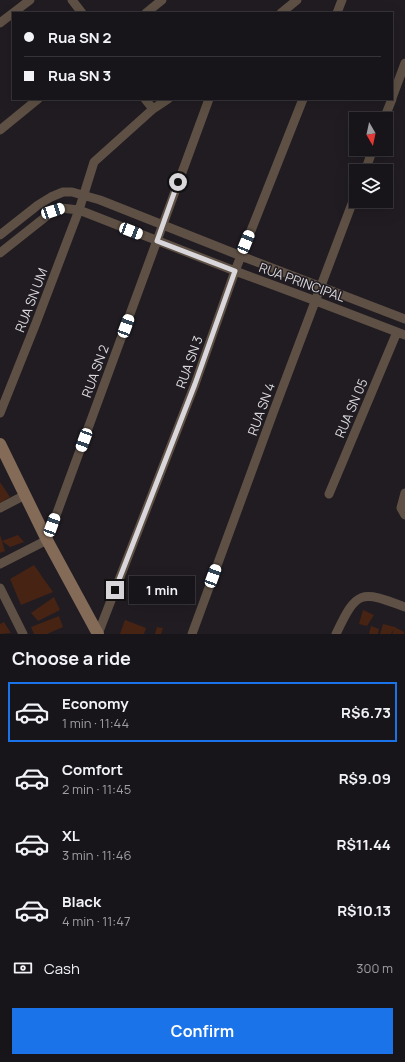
<!DOCTYPE html>
<html lang="en">
<head>
<meta charset="utf-8">
<style>
	:root { --surface:#18151a; --page:#211e23; --text:#f1f3f6; --muted:#9f9fa2; --line:#363439; --accent:#1a73e8 }
	body { margin:0; font-family:Manrope,sans-serif; background:var(--page); color:var(--text); height:100vh; display:flex; flex-direction:column; font-size:15px; white-space:nowrap }
	* { box-sizing:border-box; margin:0 }
	p { font-size:13px; color:var(--muted) }
	.icon { flex:none; width:22px; height:22px; fill:none; stroke:currentColor; stroke-width:2; stroke-linecap:round; stroke-linejoin:round }
	.map { position:relative; height:634px; overflow:hidden }
	.details { display:flex; flex-direction:column; background:var(--surface); flex:1 }
	.details>* { flex:none }
	.hud { position:absolute; left:12px; top:12px; width:381px; height:88px; border-radius:0px; box-shadow:0 4px 16px #0002,0 0 0 1px var(--line); display:grid; align-content:center; height:88px; padding:0 12px; background:var(--surface) }
	.needle { width:26px; rotate:171deg }
	.tools { position:absolute; left:349px; top:112px; display:grid; gap:8px }
	.tools a { display:grid; place-items:center; width:44px; height:44px; border-radius:0px; background:var(--surface); box-shadow:0 4px 16px #0002,0 0 0 1px var(--line); font-size:20px }
	.end { position:absolute; width:18px; height:18px; margin:-9px; border:5px solid #d9d7db; background:#111; box-shadow:0 0 0 2px #111 }
	.from { border-radius:50% }
	.bubble { position:absolute; height:28px; border-radius:0px; background:var(--surface); box-shadow:0 4px 16px #0002,0 0 0 1px var(--line); font-size:13px; font-weight:700; line-height:28px; text-align:center }
	.car { position:absolute; width:12px; height:24px; margin:-12px -6px; border-radius:5px; box-shadow:0 0 3px 1px #0007; background:linear-gradient(#fff 24%,#345 0 40%,#fff 0 76%,#345 0 86%,#fff 0) }
	.hud b { display:flex; align-items:center; gap:14px; height:38px; font-size:15px }
	.hud b+b { border-top:1px solid var(--line) }
	.hud i { width:10px; height:10px; background:var(--text) }
	ul { padding:0; list-style:none }
	li { display:flex; align-items:center; gap:12px; height:60px; margin:0 8px 6px; padding:0 4px; border:2px solid transparent; border-radius:0px }
	li div { flex:1 }
	li b { display:block; font-size:15px }
	li em { font-style:normal; font-weight:700 }
	li.on { border-color:var(--accent) }
	li>.icon { width:36px; height:36px; stroke-width:1.5 }
	h2 { padding:0 12px; font-size:18px; line-height:48px }
	.pay { display:flex; align-items:center; gap:10px; height:44px; padding:0 12px; font-size:15px }
	.pay p { margin-inline-start:auto }
	.cta { display:flex; gap:8px; margin-top:auto; padding:8px 12px }
	.cta a { flex:1; height:46px; border-radius:0px; background:var(--accent); color:#fff; font-size:16px; font-weight:700; line-height:46px; text-align:center }
	.map>svg:first-child { display:block }
	.building { fill:#472313 }
	.lines { fill:none; stroke-linecap:round; stroke-linejoin:round }
	.street { stroke:#5e5044; stroke-width:9 }
	.secondary { stroke:#836b58; stroke-width:12 }
	.route { stroke:#d9d7db; stroke-width:5 }
	.labels { text-anchor:middle; dominant-baseline:central; stroke-width:3; stroke-linejoin:round; paint-order:stroke }
	.street-label { font-size:13px; fill:#d9d7db; stroke:#201c22 }
</style>
</head>
<body>
<div class="map">
<svg width="405" height="634" viewBox="0 0 405 634">
	<rect width="100%" height="100%" fill="#201c22"/>
	<path class="building" d="M0,482L10,497L0,503Z
		M0,535L2,541L18,535L24,542L10,547L2,541L5,551L0,553Z
		M34,565L53,592L21,605L10,579Z
		M54,597L60,610L38,621L31,613Z
		M363,610L374,615L367,626L359,624Z
		M59,616L63,627L47,634H34L31,627Z
		M125,620L146,628L144,634H120Z
		M4,622L11,633L0,634V624Z
		M383,624L395,627L404,632V634H392L394,629L391,634H380Z
		M371,626L379,629L378,634H369Z
		M157,627L163,628L161,634H155Z"/>
	<g class="lines">
		<path class="street" d="M72,0L82,13
			M13,13L30,0
			M146,13L162,0
			M281,13L297,0
			M337,13L342,0
			M0,23L13,13
			M392,98L405,63
			M145,99L153,109
			M384,119L392,99
			M0,130L38,99
			M365,171L373,149
			M0,235L38,205L51,197L63,192H72L100,200L241,256L405,319
			M0,253L53,211L61,208L79,210L235,271L316,301L405,335
			M0,413L36,323L79,210L94,162L153,109L168,99
			M405,493L401,508L405,515
			M329,494L397,332
			M0,508L25,495
			M0,564L47,540L209,99
			M0,588L23,634
			M98,634L195,384L235,271L303,99
			M192,634L273,413L356,193
			M336,634C357,590 360,590 405,607"/>
		<path class="secondary" d="M0,444L47,540L98,634"/>
	</g>
	<g class="lines">
		<path class="route" d="M115,590L195,384L235,271L157,241L178,182"/>
	</g>
	<g class="labels">
		<g class="street-label">
			<text transform="translate(302 282) rotate(20)">RUA PRINCIPAL</text>
			<text transform="translate(31 300) rotate(-69)">RUA SN UM</text>
			<text transform="translate(189 362) rotate(-70)">RUA SN 3</text>
			<text transform="translate(95 371) rotate(-70)">RUA SN 2</text>
			<text transform="translate(351 408) rotate(-67)">RUA SN 05</text>
			<text transform="translate(261 409) rotate(-70)">RUA SN 4</text>
		</g>
	</g>
</svg>
<div class="tools">
<a><svg class="needle" viewBox="-14 -14 28 28"><path d="M0-13l5 13h-10z" fill="#e53935"/><path d="M0 13l5-13h-10z" fill="#9f9fa2"/></svg></a>
<a><svg class="icon" aria-label="layers" viewBox="0 0 24 24"><path d="M12 4l9 5-9 5-9-5zM3 14l9 5 9-5"/></svg></a>
</div>
<i class="end from" style="left:178px;top:182px"></i>
<i class="end" style="left:115px;top:590px"></i>
<div class="bubble" style="left:129px;top:576px;width:66px">1 min</div>
<i class="car" style="left:53px;top:211px;rotate:72deg"></i>
<i class="car" style="left:131px;top:231px;rotate:111deg"></i>
<i class="car" style="left:246px;top:242px;rotate:22deg"></i>
<i class="car" style="left:126px;top:326px;rotate:20deg"></i>
<i class="car" style="left:84px;top:440px;rotate:200deg"></i>
<i class="car" style="left:52px;top:525px;rotate:20deg"></i>
<i class="car" style="left:213px;top:576px;rotate:20deg"></i>
<div class="hud">
<b><i class="from"></i>Rua SN 2</b>
<b><i></i>Rua SN 3</b>
</div>
</div>
<section class="details">
<h2>Choose a ride</h2>
<ul>
<li class="on"><svg class="icon" aria-label="car" viewBox="0 0 24 24"><path d="M5 17H2v-5l4-1 3-4h7l3 4 3 1v5h-3M9 17h6M6 11h13"/><circle cx="7" cy="17" r="2"/><circle cx="17" cy="17" r="2"/></svg><div><b>Economy</b><p>1 min · 11:44</p></div><em>R$6.73</em></li>
<li><svg class="icon" aria-label="car" viewBox="0 0 24 24"><path d="M5 17H2v-5l4-1 3-4h7l3 4 3 1v5h-3M9 17h6M6 11h13"/><circle cx="7" cy="17" r="2"/><circle cx="17" cy="17" r="2"/></svg><div><b>Comfort</b><p>2 min · 11:45</p></div><em>R$9.09</em></li>
<li><svg class="icon" aria-label="car" viewBox="0 0 24 24"><path d="M5 17H2v-5l4-1 3-4h7l3 4 3 1v5h-3M9 17h6M6 11h13"/><circle cx="7" cy="17" r="2"/><circle cx="17" cy="17" r="2"/></svg><div><b>XL</b><p>3 min · 11:46</p></div><em>R$11.44</em></li>
<li><svg class="icon" aria-label="car" viewBox="0 0 24 24"><path d="M5 17H2v-5l4-1 3-4h7l3 4 3 1v5h-3M9 17h6M6 11h13"/><circle cx="7" cy="17" r="2"/><circle cx="17" cy="17" r="2"/></svg><div><b>Black</b><p>4 min · 11:47</p></div><em>R$10.13</em></li>
</ul>
<div class="pay"><svg class="icon" aria-label="cash" viewBox="0 0 24 24"><path d="M3 7h18v10H3z"/><circle cx="12" cy="12" r="2"/></svg>Cash<p>300 m</p></div>
<div class="cta"><a>Confirm</a></div>
</section>
</body>
</html>
